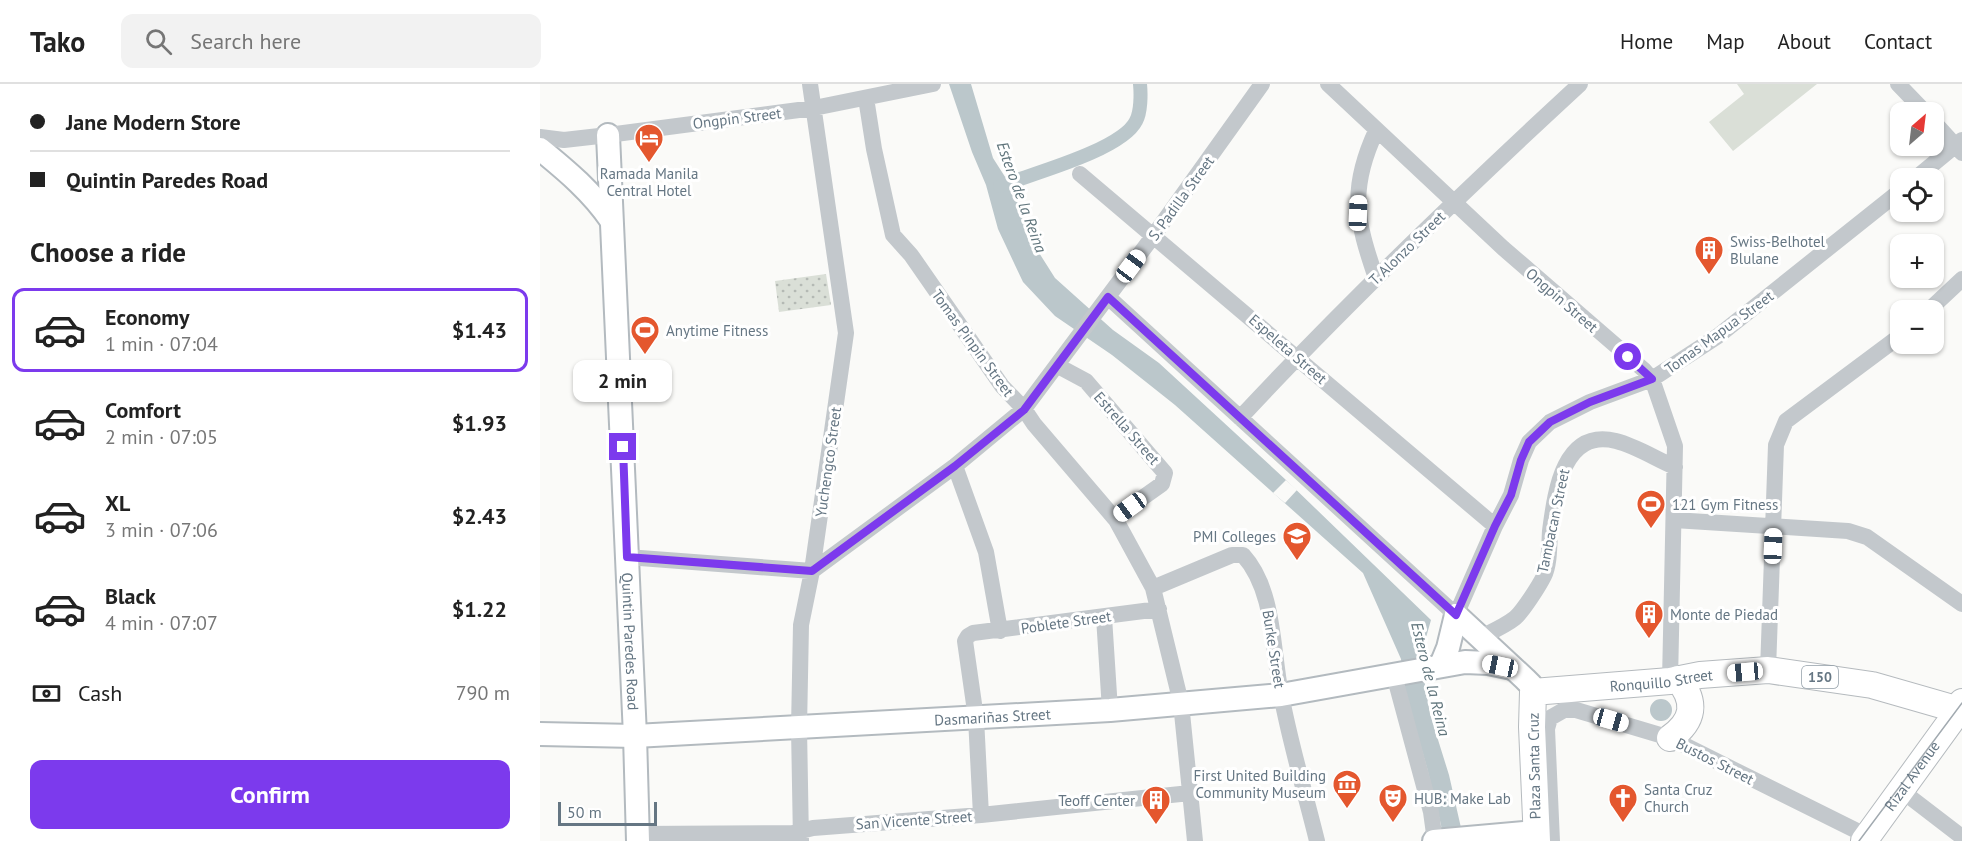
<!DOCTYPE html>
<html lang="en">
<head>
<meta charset="utf-8">
<style>
	:root { --surface:#fff; --page:#f2f2f2; --text:#222; --muted:#767676; --line:#e0e0e0; --accent:#7c3aed }
	body { margin:0; font-family:"PT Sans",sans-serif; background:var(--page); color:var(--text); height:100vh; display:flex; flex-direction:column; font-size:22px; white-space:nowrap }
	* { box-sizing:border-box; margin:0 }
	p { font-size:20px; color:var(--muted) }
	.icon { flex:none; width:33px; height:33px; fill:none; stroke:currentColor; stroke-width:2; stroke-linecap:round; stroke-linejoin:round }
	.map { position:relative; flex:1; overflow:hidden }
	.sheet { display:flex; flex-direction:column; background:var(--surface); width:540px }
	.sheet>* { flex:none }
	.top-card { display:grid; align-content:center; height:132px; padding:0 30px; background:var(--surface) }
	.needle { width:39px; rotate:28deg }
	.tools { position:absolute; left:1350px; top:18px; display:grid; gap:12px }
	.tools a { display:grid; place-items:center; width:54px; height:54px; border-radius:12px; background:var(--surface); box-shadow:0 2px 4px #0004; font-size:30px }
	.scale { position:absolute; left:18px; bottom:15px; width:99px; box-sizing:border-box; padding-left:6px; border:3px solid #657683; border-top:0; font-size:16px; line-height:21px; white-space:nowrap; color:#657683; -webkit-text-stroke:4px #fff; paint-order:stroke }
	.end { position:absolute; width:27px; height:27px; margin:-14px; border:8px solid #7c3aed; background:#fff; box-shadow:0 0 0 3px #fff }
	.from { border-radius:50% }
	.bubble { position:absolute; height:42px; border-radius:12px; background:var(--surface); box-shadow:0 2px 4px #0004; font-size:20px; font-weight:600; line-height:42px; text-align:center }
	.car { position:absolute; width:18px; height:36px; margin:-18px -9px; border-radius:8px; box-shadow:0 0 4px 2px #0007; background:linear-gradient(#fff 24%,#345 0 40%,#fff 0 76%,#345 0 86%,#fff 0) }
	.top-card b { display:flex; align-items:center; gap:21px; height:57px; font-size:22px }
	.top-card b+b { border-top:2px solid var(--line) }
	.top-card i { width:15px; height:15px; background:var(--text) }
	ul { padding:0; list-style:none }
	li { display:flex; align-items:center; gap:18px; height:84px; margin:0 12px 9px; padding:0 18px; border:3px solid transparent; border-radius:12px }
	li div { flex:1 }
	li b { display:block; font-size:22px }
	li em { font-style:normal; font-weight:600 }
	li.selected { border-color:var(--accent) }
	li>.icon { width:54px; height:54px; stroke-width:1.5 }
	h2 { padding:0 30px; font-size:27px; line-height:72px }
	.pay { display:flex; align-items:center; gap:15px; height:66px; padding:0 30px; font-size:22px }
	.pay p { margin-inline-start:auto }
	.primary-button { display:flex; gap:12px; margin-top:auto; padding:12px 30px }
	.primary-button a { flex:1; height:69px; border-radius:12px; background:var(--accent); color:#fff; font-size:24px; font-weight:600; line-height:69px; text-align:center }
	header { display:flex; align-items:center; gap:36px; box-sizing:border-box; height:84px; padding:0 30px; background:var(--surface); border-bottom:2px solid var(--line) }
	header strong { font-size:28px }
	nav { display:flex; gap:33px; margin-inline-start:auto; font-size:21px }
	.search { width:420px; height:54px; background:var(--page); display:flex; align-items:center; gap:15px; box-sizing:border-box; padding:0 21px; border-radius:12px; color:var(--muted); font-size:22px }
	main { display:flex; flex:1; min-height:0 }
	.map>svg:first-child { display:block }
	.grass { fill:url(#grass-dots) }
	.pitch { fill:#dadfd7 }
	.water { fill:#bbc7cb }
	.pier { fill:#fafaf8 }
	.lines { fill:none; stroke-linecap:round; stroke-linejoin:round }
	.canal { stroke:#bbc7cb; stroke-width:14 }
	.secondary-casing { stroke:#b3babf; stroke-width:26 }
	.primary-casing { stroke:#b5babe; stroke-width:28 }
	.street { stroke:#c3c8cc; stroke-width:16 }
	.secondary { stroke:#fff; stroke-width:22 }
	.primary { stroke:#fff; stroke-width:26 }
	.tram { stroke:#a2aab0; stroke-width:1.5 }
	.route { stroke:#7c3aed; stroke-width:8 }
	.labels { text-anchor:middle; dominant-baseline:central; stroke-width:6; stroke-linejoin:round; paint-order:stroke }
	.shield { fill:#fff; stroke:#939fa8; stroke-width:1.5 }
	.shield-label { font-size:14px; font-weight:bold; fill:#657683 }
	.street-label { font-size:15px; fill:#657683; stroke:#fff }
	.poi-label { font-size:15px; fill:#657683; stroke:#fff; text-anchor:start }
	.water-label { font-size:16px; font-style:italic; fill:#60757c; stroke:#fff }
</style>
</head>
<body>
<header>
<strong>Tako</strong>
<div class="search"><svg class="icon" aria-label="search" viewBox="0 0 24 24"><circle cx="10" cy="10" r="6"/><path d="M15 15l6 6"/></svg>Search here</div>
<nav><a>Home</a><a>Map</a><a>About</a><a>Contact</a></nav>
</header>
<main>
<section class="sheet">
<div class="top-card">
<b><i class="from"></i>Jane Modern Store</b>
<b><i></i>Quintin Paredes Road</b>
</div>
<h2>Choose a ride</h2>
<ul>
<li class="selected"><svg class="icon" aria-label="car" viewBox="0 0 24 24"><path d="M5 17H2v-5l4-1 3-4h7l3 4 3 1v5h-3M9 17h6M6 11h13"/><circle cx="7" cy="17" r="2"/><circle cx="17" cy="17" r="2"/></svg><div><b>Economy</b><p>1 min · 07:04</p></div><em>$1.43</em></li>
<li><svg class="icon" aria-label="car" viewBox="0 0 24 24"><path d="M5 17H2v-5l4-1 3-4h7l3 4 3 1v5h-3M9 17h6M6 11h13"/><circle cx="7" cy="17" r="2"/><circle cx="17" cy="17" r="2"/></svg><div><b>Comfort</b><p>2 min · 07:05</p></div><em>$1.93</em></li>
<li><svg class="icon" aria-label="car" viewBox="0 0 24 24"><path d="M5 17H2v-5l4-1 3-4h7l3 4 3 1v5h-3M9 17h6M6 11h13"/><circle cx="7" cy="17" r="2"/><circle cx="17" cy="17" r="2"/></svg><div><b>XL</b><p>3 min · 07:06</p></div><em>$2.43</em></li>
<li><svg class="icon" aria-label="car" viewBox="0 0 24 24"><path d="M5 17H2v-5l4-1 3-4h7l3 4 3 1v5h-3M9 17h6M6 11h13"/><circle cx="7" cy="17" r="2"/><circle cx="17" cy="17" r="2"/></svg><div><b>Black</b><p>4 min · 07:07</p></div><em>$1.22</em></li>
</ul>
<div class="pay"><svg class="icon" aria-label="cash" viewBox="0 0 24 24"><path d="M3 7h18v10H3z"/><circle cx="12" cy="12" r="2"/></svg>Cash<p>790 m</p></div>
<div class="primary-button"><a>Confirm</a></div>
</section>
<div class="map">
<svg width="1422" height="757" viewBox="0 0 1422 757">
	<defs>
		<pattern id="grass-dots" width="8" height="8" patternUnits="userSpaceOnUse" patternTransform="scale(1.5)"><rect width="8" height="8" fill="#dadfd7"/><path d="M2 2h.1M6 6h.1" fill="none" stroke="#b4b9b4" stroke-width="1.8" stroke-linecap="round"/></pattern>
	</defs>
	<rect width="100%" height="100%" fill="#fafaf8"/>
	<path class="grass" d="M286,190L291,221L239,228L235,197Z"/>
	<path class="pitch" d="M1197,0H1277L1193,67L1169,38L1204,10Z"/>
	<path class="water" d="M409,0H431L453,74L474,107L489,153L515,194L573,246L619,279L746,396L891,536L881,571L885,601L890,630L909,691L924,757H903L901,741L887,684L864,604L861,575L823,489L635,321L572,271L515,232L483,198L458,145L446,101L432,68Z
		M1110 626a11 11 0 1 1 22 0a11 11 0 1 1-22 0Z"/>
	<path class="pier" d="M746,396L757,406L745,419L733,409Z"/>
	<g class="lines">
		<path class="canal" d="M460,102C491,90 582,66 596,37C601,28 601,10 600,0"/>
		<g class="secondary-casing">
			<g id="secondary">
				<path id="s1" d="M68,51L95,652L98,757"/>
				<path d="M0,65C27,87 52,108 71,136"/>
				<path d="M916,531L985,595L991,601L993,608"/>
				<path d="M901,581L908,564L916,531"/>
				<path id="s2" d="M0,650L95,652L570,626L741,611L925,578L948,579L972,584"/>
				<path d="M894,757L996,748"/>
			</g>
		</g>
		<g class="primary-casing">
			<g id="primary">
				<path d="M1130,654C1154,637 1157,618 1138,595"/>
				<path id="s3" d="M997,757L992,643L993,608L1130,597L1160,591L1228,586L1332,601L1419,626"/>
				<path id="s4" d="M1324,757L1419,626L1422,618"/>
			</g>
		</g>
		<path class="street" d="M788,0L963,164L1104,286L1112,295L1135,362L1130,597
			M1358,0L1385,28
			M326,14L334,65L353,151L371,171L462,302L484,325L494,340L576,436L613,504L641,619L655,757
			M1394,38L1422,69
			M0,53L24,56L68,51L274,24L393,0
			M540,90L955,442
			M1376,94L1422,56
			M836,194C816,136 809,105 836,47
			M568,213L916,531L955,442L971,411L981,376L989,358L1010,338L1050,318L1112,295L1178,252L1360,107
			M1389,226L1422,195
			M518,282L546,297L625,389L622,400L574,434
			M700,334C808,218 923,108 1040,0
			M415,382L446,468L460,547
			M1134,436L1308,447L1327,453L1422,520
			M87,473L272,487L415,382L484,325L614,151L722,0
			M613,504L692,471H703C735,506 732,566 741,610C750,659 765,708 777,757
			M564,533L570,626
			M939,554C951,548 965,542 975,534C983,527 999,502 1004,492C1010,480 1009,460 1010,447C1015,410 1022,344 1076,357C1096,362 1116,375 1135,383
			M1228,586L1236,361L1246,337L1360,252
			M854,591L891,728L895,757
			M1362,707L1422,753
			M441,731L436,634L425,557L428,552L433,549L619,525
			M97,750L253,749L273,744L441,731L650,709
			M261,757L259,644L261,541L272,487L306,249L270,0
			M1012,757L1007,645L1010,634L1024,626H1036L1130,654L1327,752"/>
		<use href="#secondary" class="secondary"/>
		<use href="#primary" class="primary"/>
		<path class="tram" d="M1319,757L1422,619"/>
	</g>
	<g class="lines">
		<path class="route" d="M83,363L87,473L272,487L415,382L484,326L568,213L916,531L955,442L971,411L981,376L989,358L1010,338L1050,318L1112,295L1088,273"/>
	</g>
	<defs>
		<g id="hotel-pin" transform="scale(1.5)"><path d="M0 17L-7.5 6A9.5 9.5 0 1 1 7.5 6Z" fill="#e4572e" stroke="#fff"/><path d="M-6-4.5h1.5V1H6V5H4.5V3h-9V5H-6ZM-4 0a1.8 1.8 0 1 1 3.6 0ZM.5 0V-2.5h3Q6-2.5 6 0Z" fill="#fff"/></g>
		<g id="building-pin" transform="scale(1.5)"><path d="M0 17L-7.5 6A9.5 9.5 0 1 1 7.5 6Z" fill="#e4572e" stroke="#fff"/><path d="M-4-6H4V6H1V3H-1V6H-4ZM-2.5-4.3h1.7v1.8h-1.7ZM.8-4.3h1.7v1.8H.8ZM-2.5-1h1.7V.8h-1.7ZM.8-1h1.7V.8H.8Z" fill="#fff"/></g>
		<g id="stadium-pin" transform="scale(1.5)"><path d="M0 17L-7.5 6A9.5 9.5 0 1 1 7.5 6Z" fill="#e4572e" stroke="#fff"/><path d="M0-5a6.5 5 0 1 0 0 10a6.5 5 0 1 0 0-10ZM-3.5-1.8h7v3.6h-7Z" fill="#fff"/></g>
		<g id="university-pin" transform="scale(1.5)"><path d="M0 17L-7.5 6A9.5 9.5 0 1 1 7.5 6Z" fill="#e4572e" stroke="#fff"/><path d="M0-5L7-2L0 1L-7-2ZM-4 1L0 2.5L4 1V4Q0 6-4 4Z" fill="#fff"/></g>
		<g id="museum-pin" transform="scale(1.5)"><path d="M0 17L-7.5 6A9.5 9.5 0 1 1 7.5 6Z" fill="#e4572e" stroke="#fff"/><path d="M0-6L6-3V-2H-6V-3ZM-5-1h2V3h-2ZM-1-1h2V3h-2ZM3-1h2V3H3ZM-6 4H6V6H-6Z" fill="#fff"/></g>
		<g id="theatre-pin" transform="scale(1.5)"><path d="M0 17L-7.5 6A9.5 9.5 0 1 1 7.5 6Z" fill="#e4572e" stroke="#fff"/><path d="M-5-5.5Q0-4 5-5.5V0Q5 5 0 6Q-5 5-5 0ZM-3.3-2.5H-1v1.5H-3.3ZM1-2.5H3.3v1.5H1ZM-2.8 1Q0 5.5 2.8 1Z" fill="#fff"/></g>
		<g id="church-pin" transform="scale(1.5)"><path d="M0 17L-7.5 6A9.5 9.5 0 1 1 7.5 6Z" fill="#e4572e" stroke="#fff"/><path d="M-1.2-6h2.4v3.5h3.3v2.4h-3.3V6h-2.4V-.1h-3.3v-2.4h3.3Z" fill="#fff"/></g>
	</defs>
	<g fill-rule="evenodd">
		<use href="#hotel-pin" x="109" y="54"/>
		<use href="#building-pin" x="1169" y="166"/>
		<use href="#stadium-pin" x="105" y="246"/>
		<use href="#stadium-pin" x="1111" y="420"/>
		<use href="#university-pin" x="757" y="452"/>
		<use href="#building-pin" x="1109" y="530"/>
		<use href="#museum-pin" x="807" y="700"/>
		<use href="#theatre-pin" x="853" y="714"/>
		<use href="#church-pin" x="1083" y="714"/>
		<use href="#building-pin" x="616" y="716"/>
	</g>
	<g class="labels">
		<rect class="shield" x="1262" y="582" width="36" height="22" rx="4.5"/>
		<g class="shield-label">
			<text x="1280" y="593">150</text>
		</g>
		<g class="street-label">
			<text transform="translate(197 34) rotate(-7)">Ongpin Street</text>
			<text transform="translate(641 114) rotate(-54)">S. Padilla Street</text>
			<text transform="translate(867 164) rotate(-44)">T. Alonzo Street</text>
			<text transform="translate(1022 216) rotate(41)">Ongpin Street</text>
			<text transform="translate(1179 248) rotate(-36)">Tomas Mapua Street</text>
			<text transform="translate(433 259) rotate(54)">Tomas Pinpin Street</text>
			<text transform="translate(748 265) rotate(41)">Espeleta Street</text>
			<text transform="translate(587 344) rotate(49)">Estrella Street</text>
			<text transform="translate(288 378) rotate(-82)">Yuchengco Street</text>
			<text transform="translate(1013 437) rotate(-78)">Tambacan Street</text>
			<text transform="translate(526 538) rotate(-8)">Poblete Street</text>
			<text stroke="none"><textPath href="#s1" startOffset="507">Quintin Paredes Road</textPath></text>
			<text transform="translate(734 565) rotate(81)">Burke Street</text>
			<text stroke="none"><textPath href="#s3" startOffset="278">Ronquillo Street</textPath></text>
			<text stroke="none"><textPath href="#s2" startOffset="453">Dasmariñas Street</textPath></text>
			<text transform="translate(1175 677) rotate(27)">Bustos Street</text>
			<text transform="translate(994 682) rotate(-91)">Plaza Santa Cruz</text>
			<text stroke="none"><textPath href="#s4" startOffset="81">Rizal Avenue</textPath></text>
			<text transform="translate(374 736) rotate(-4)">San Vicente Street</text>
		</g>
		<g class="poi-label">
			<text x="109" y="89" text-anchor="middle">Ramada Manila<tspan x="109" dy="17">Central Hotel</tspan></text>
			<text x="1190" y="157">Swiss-Belhotel<tspan x="1190" dy="17">Blulane</tspan></text>
			<text x="126" y="246">Anytime Fitness</text>
			<text x="1132" y="420">121 Gym Fitness</text>
			<text x="736" y="452" text-anchor="end">PMI Colleges</text>
			<text x="1130" y="530">Monte de Piedad</text>
			<text x="786" y="691" text-anchor="end">First United Building<tspan x="786" dy="17">Community Museum</tspan></text>
			<text x="1104" y="705">Santa Cruz<tspan x="1104" dy="17">Church</tspan></text>
			<text x="874" y="714">HUB: Make Lab</text>
			<text x="595" y="716" text-anchor="end">Teoff Center</text>
		</g>
		<g class="water-label">
			<text transform="translate(482 113) rotate(70)">Estero de la Reina</text>
			<text transform="translate(891 595) rotate(76)">Estero de la Reina</text>
		</g>
	</g>
</svg>
<div class="tools">
<a><svg class="needle" viewBox="-14 -14 28 28"><path d="M0-13l5 13h-10z" fill="#e53935"/><path d="M0 13l5-13h-10z" fill="#767676"/></svg></a>
<a><svg class="icon" aria-label="locate" viewBox="0 0 24 24"><circle cx="12" cy="12" r="6"/><path d="M12 2v4M12 18v4M2 12h4M18 12h4"/></svg></a>
<a>+</a>
<a>−</a>
</div>
<div class="scale">50 m</div>
<i class="end from" style="left:1088px;top:273px"></i>
<i class="end" style="left:83px;top:363px"></i>
<div class="bubble" style="left:33px;top:276px;width:99px">2 min</div>
<i class="car" style="left:818px;top:129px;rotate:2deg"></i>
<i class="car" style="left:591px;top:182px;rotate:37deg"></i>
<i class="car" style="left:590px;top:423px;rotate:234deg"></i>
<i class="car" style="left:1233px;top:462px;rotate:2deg"></i>
<i class="car" style="left:960px;top:582px;rotate:282deg"></i>
<i class="car" style="left:1205px;top:588px;rotate:265deg"></i>
<i class="car" style="left:1071px;top:636px;rotate:106deg"></i>
</div>
</main>
</body>
</html>
